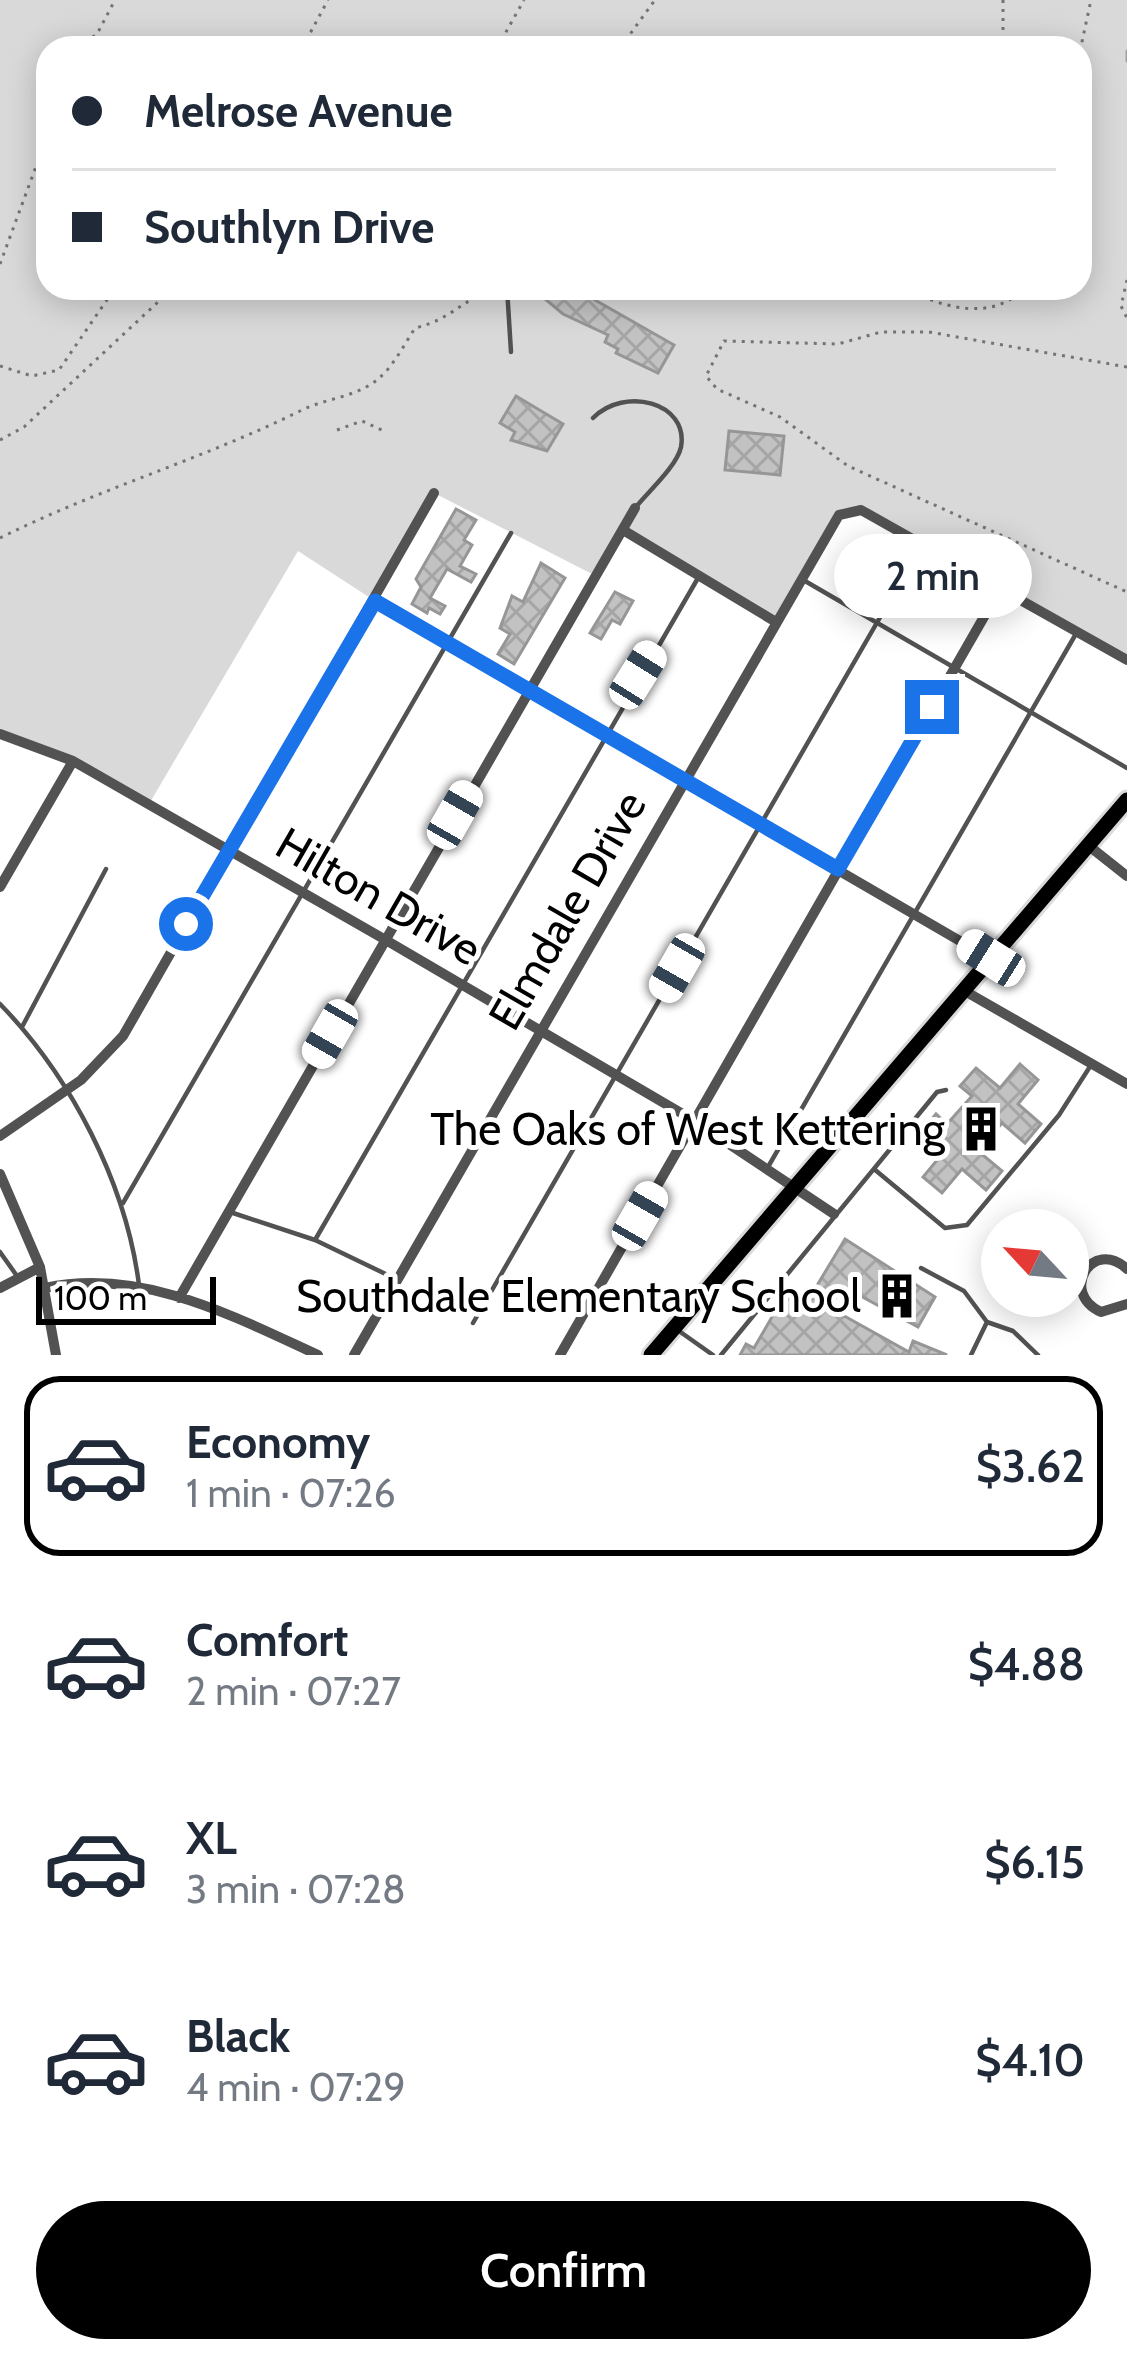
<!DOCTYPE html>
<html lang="en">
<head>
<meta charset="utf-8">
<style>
	:root { --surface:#fff; --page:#f2f2f3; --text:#1f2937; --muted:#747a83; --line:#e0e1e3; --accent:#000 }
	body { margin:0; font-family:Cabin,sans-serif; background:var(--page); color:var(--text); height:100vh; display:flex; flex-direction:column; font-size:45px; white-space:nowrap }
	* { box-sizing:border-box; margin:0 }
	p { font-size:39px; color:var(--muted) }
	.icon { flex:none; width:66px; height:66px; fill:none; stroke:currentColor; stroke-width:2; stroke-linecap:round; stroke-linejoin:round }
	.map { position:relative; height:1355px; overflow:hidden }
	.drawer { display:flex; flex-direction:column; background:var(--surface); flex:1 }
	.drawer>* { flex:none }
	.top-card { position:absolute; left:36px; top:36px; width:1056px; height:264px; border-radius:36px; box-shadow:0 6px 30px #0003; display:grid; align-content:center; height:264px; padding:0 36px; background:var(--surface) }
	.needle { width:78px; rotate:296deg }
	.tools { position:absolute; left:981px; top:1209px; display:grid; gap:24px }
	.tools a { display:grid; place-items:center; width:108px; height:108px; border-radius:50%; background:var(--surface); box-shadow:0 6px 30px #0003; font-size:60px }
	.scale { position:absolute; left:36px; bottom:30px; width:180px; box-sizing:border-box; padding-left:12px; border:6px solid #000; border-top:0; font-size:33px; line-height:42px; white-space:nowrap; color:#000; -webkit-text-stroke:9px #fff; paint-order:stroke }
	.end { position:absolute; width:54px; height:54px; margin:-27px; border:15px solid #1a73e8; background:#fff; box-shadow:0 0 0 6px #fff }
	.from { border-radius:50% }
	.bubble { position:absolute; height:84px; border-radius:42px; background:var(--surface); box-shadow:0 6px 30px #0003; font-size:39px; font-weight:600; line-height:84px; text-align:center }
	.car { position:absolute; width:36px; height:72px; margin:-36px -18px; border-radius:15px; box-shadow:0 0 9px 3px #0007; background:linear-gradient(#fff 24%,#345 0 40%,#fff 0 76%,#345 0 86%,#fff 0) }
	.top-card b { display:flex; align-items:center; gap:42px; height:114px; font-size:45px }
	.top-card b+b { border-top:3px solid var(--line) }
	.top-card i { width:30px; height:30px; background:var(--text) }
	ul { padding:21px 0 0; list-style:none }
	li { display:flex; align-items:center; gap:36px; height:180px; margin:0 24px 18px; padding:0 12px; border:6px solid transparent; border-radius:36px }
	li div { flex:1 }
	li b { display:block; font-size:45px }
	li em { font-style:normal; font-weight:600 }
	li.selected { border-color:var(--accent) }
	li>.icon { width:108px; height:108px; stroke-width:1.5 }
	.button { display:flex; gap:24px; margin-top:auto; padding:24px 36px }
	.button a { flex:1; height:138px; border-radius:72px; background:var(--accent); color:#fff; font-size:48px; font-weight:600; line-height:138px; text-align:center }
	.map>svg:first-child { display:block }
	.green { fill:#d9d9d9; fill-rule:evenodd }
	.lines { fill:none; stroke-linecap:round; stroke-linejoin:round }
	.stream { stroke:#a0a0a0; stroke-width:3 }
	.building { fill:url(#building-cross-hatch); stroke:#969696; stroke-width:3 }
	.primary-casing { stroke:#dbdbdb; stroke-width:21 }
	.path { stroke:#747474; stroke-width:3; stroke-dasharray:3 6; stroke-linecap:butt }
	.lane { stroke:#525252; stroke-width:4.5 }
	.street { stroke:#525252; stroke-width:10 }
	.primary { stroke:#000; stroke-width:15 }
	.route { stroke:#1a73e8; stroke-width:15 }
	.labels { text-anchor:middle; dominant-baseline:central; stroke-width:10; stroke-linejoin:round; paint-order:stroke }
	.street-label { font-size:45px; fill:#000; stroke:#fff }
	.poi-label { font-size:45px; fill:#000; stroke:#fff; text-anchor:end }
</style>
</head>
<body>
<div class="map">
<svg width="1127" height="1355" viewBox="0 0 1127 1355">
	<defs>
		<pattern id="building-cross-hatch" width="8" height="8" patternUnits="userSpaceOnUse" patternTransform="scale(3)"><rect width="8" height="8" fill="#c2c2c2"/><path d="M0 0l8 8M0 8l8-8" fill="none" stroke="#a5a5a5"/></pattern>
	</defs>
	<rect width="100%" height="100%" fill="#fff"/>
	<path class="green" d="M0,0H1127V660L861,510L845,511L776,622L623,531L594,575L434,493L375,601L298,551L149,804L73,761L0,734ZM48,48H1080V288H48Z"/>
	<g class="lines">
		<path class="stream" d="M1127,51V61"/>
	</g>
	<path class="building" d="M532,288H588L598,295L595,300L674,345L658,373L616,353L618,349L605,342L608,335L563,314Z
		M516,396L563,424L547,451L511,440L515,432L500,423Z
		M729,431L784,436L780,475L725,470Z
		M456,509L476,520L464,540L472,545L460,566L476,574L471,582L447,569L430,598L445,606L440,614L429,608L427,613L412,604L421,587L416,579Z
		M541,563L565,578L514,664L498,654L510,634L500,628L512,596L523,602Z
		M615,592L633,601L620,624L612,620L601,639L590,633Z
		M1020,1064L1038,1080L1018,1104L1041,1124L1025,1143L1002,1123L978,1151L1002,1171L986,1190L962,1169L942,1193L923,1177L943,1153L920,1133L936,1114L947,1124L972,1096L960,1086L976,1068L1000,1088Z
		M845,1239L935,1297L918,1327L842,1286L830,1308L909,1352L913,1341L947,1355H740L746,1344L754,1348L780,1303L792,1295L801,1312Z"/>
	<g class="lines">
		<g class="primary-casing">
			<path id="primary" d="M651,1355L1127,800"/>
		</g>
		<path class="path" d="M78,48L97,34L115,0
			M302,48L328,0
			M497,48L524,0
			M620,48L655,0
			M1003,48V0
			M1080,51L1091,0
			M0,264L48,134
			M1127,280L1121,306L1127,318
			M906,288C940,308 994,322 1024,288
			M0,366L32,376L59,370L115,288
			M1127,367L929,332H881L838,344L724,341L706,376L717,389L780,417L848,466L1127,592
			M337,430L362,421L386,432
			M0,440L24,427L173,288
			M0,538C98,489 203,459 300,411C325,398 354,398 377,380C393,367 404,345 415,328C454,319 464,296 497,290"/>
		<path class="lane" d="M507,288L511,352
			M593,418C624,386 689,402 681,447C677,466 648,492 636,507
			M805,581L1127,768
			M0,1004C71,1077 126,1183 139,1285
			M22,1027L106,869
			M768,1167L1077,632
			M874,1169L945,1228L967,1225L1059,1115L1091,1065
			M123,1203L511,533
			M233,1213L315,1240L698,578
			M315,1240L396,1279
			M0,1252L17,1276
			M921,1268L964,1291L987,1322L971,1355
			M987,1322L1013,1331L1038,1355
			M473,1323L920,548
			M679,1331L713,1355
			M721,1355L937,1092L946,1090"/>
		<path class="street" d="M623,530L776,622
			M375,601L991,959
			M0,734L73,761L384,939L693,1120L834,1214
			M1089,846L1127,876
			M0,887L73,761
			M963,990L1127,1084
			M0,1136L81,1080L123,1036L434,493
			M0,1174L40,1267L56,1355
			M1127,1269C1092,1237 1059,1293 1101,1312L1127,1304
			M0,1288L40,1267
			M45,1288C141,1267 233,1316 318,1355
			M179,1298L635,508
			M354,1355L839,515L861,510L1127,660
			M560,1355L1000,589"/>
		<use href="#primary" class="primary"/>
	</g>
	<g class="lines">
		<path class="route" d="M186,924L375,601L838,869L932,707"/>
	</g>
	<defs>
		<g id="building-bare" transform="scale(3.6)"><path d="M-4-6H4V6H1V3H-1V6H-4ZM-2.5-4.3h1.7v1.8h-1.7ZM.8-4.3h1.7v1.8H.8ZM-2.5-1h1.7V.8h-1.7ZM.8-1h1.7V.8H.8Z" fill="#000" stroke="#fff" stroke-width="2.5" paint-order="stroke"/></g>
	</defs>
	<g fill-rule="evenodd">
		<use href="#building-bare" x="981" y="1129"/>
		<use href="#building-bare" x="897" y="1296"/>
	</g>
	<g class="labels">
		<g class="street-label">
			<text transform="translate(379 896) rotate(30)">Hilton Drive</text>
			<text transform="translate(567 910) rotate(-60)">Elmdale Drive</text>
		</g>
		<g class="poi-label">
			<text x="945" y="1129">The Oaks of West Kettering</text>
			<text x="861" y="1296">Southdale Elementary School</text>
		</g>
	</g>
</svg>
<div class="tools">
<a><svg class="needle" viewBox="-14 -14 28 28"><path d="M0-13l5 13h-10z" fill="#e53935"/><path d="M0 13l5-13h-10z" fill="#747a83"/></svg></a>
</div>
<div class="scale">100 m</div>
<i class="end from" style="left:186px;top:924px"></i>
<i class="end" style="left:932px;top:707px"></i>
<div class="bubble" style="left:834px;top:534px;width:198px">2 min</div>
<i class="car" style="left:638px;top:675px;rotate:32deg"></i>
<i class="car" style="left:455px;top:815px;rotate:30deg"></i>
<i class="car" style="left:991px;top:958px;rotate:302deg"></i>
<i class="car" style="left:677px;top:968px;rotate:210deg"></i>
<i class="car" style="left:330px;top:1034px;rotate:210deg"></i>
<i class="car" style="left:640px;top:1216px;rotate:30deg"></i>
<div class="top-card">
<b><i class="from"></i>Melrose Avenue</b>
<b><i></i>Southlyn Drive</b>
</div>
</div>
<section class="drawer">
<ul>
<li class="selected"><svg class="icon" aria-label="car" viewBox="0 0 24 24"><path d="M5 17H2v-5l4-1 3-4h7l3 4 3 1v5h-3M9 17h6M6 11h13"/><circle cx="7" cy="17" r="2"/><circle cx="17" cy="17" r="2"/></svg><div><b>Economy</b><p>1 min · 07:26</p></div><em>$3.62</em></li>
<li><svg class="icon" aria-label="car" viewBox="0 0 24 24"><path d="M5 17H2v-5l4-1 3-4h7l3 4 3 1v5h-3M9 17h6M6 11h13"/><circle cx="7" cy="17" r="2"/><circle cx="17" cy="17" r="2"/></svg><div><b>Comfort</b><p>2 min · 07:27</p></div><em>$4.88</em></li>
<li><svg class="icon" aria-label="car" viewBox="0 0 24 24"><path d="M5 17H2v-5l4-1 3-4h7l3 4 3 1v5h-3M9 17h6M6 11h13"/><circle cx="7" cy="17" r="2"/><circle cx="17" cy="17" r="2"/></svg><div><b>XL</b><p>3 min · 07:28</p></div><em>$6.15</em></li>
<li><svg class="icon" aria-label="car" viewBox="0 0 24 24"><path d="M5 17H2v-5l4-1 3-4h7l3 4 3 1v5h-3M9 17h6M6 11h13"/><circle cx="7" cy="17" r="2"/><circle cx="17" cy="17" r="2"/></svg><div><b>Black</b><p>4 min · 07:29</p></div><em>$4.10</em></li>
</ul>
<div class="button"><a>Confirm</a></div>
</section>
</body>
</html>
